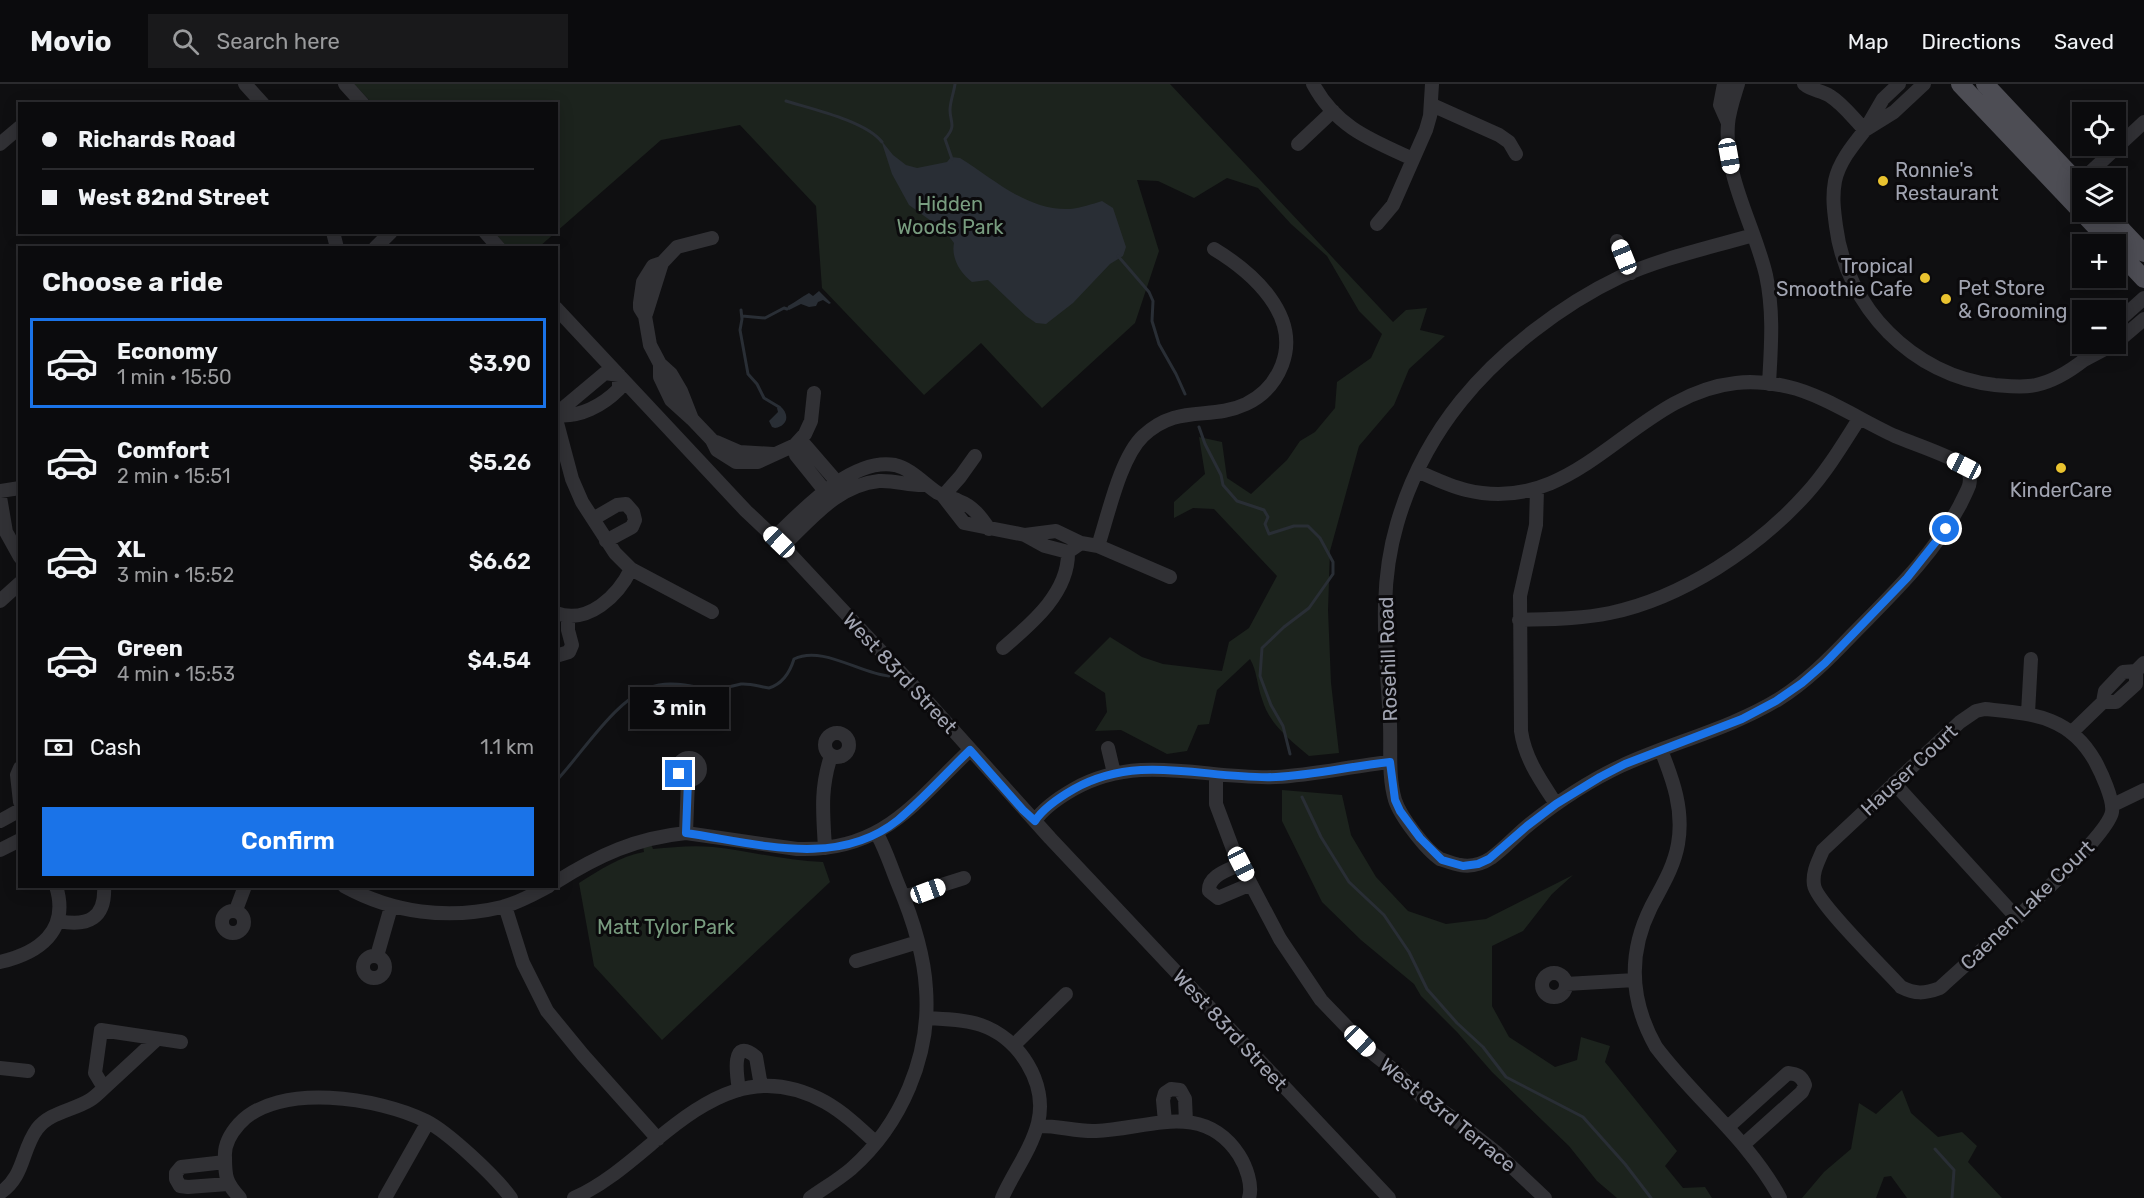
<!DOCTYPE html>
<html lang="en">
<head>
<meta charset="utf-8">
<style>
	:root { --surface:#0b0b0d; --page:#19191b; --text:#f1f3f6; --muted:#9a9b9d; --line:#2b2b2e; --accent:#1a73e8 }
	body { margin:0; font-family:Rubik,sans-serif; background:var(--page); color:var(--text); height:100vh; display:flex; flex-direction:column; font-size:22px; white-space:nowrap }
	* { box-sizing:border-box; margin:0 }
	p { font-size:20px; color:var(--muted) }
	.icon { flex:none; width:33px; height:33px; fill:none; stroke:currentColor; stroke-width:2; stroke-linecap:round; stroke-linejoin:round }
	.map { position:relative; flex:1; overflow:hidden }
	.panel { position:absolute; left:18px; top:162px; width:540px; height:642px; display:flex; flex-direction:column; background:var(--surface); border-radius:0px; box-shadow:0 3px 15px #0003,0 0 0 2px var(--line) }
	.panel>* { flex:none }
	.guide { position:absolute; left:18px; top:18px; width:540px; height:132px; border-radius:0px; box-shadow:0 3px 15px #0003,0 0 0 2px var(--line); display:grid; align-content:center; height:132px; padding:0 24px; background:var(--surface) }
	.fabs { position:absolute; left:2072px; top:18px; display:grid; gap:12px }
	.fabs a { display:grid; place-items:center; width:54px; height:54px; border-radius:0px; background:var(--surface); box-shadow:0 3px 15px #0003,0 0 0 2px var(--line); font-size:30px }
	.end { position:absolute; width:27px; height:27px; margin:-14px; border:8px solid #1a73e8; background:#fff; box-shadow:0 0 0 3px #fff }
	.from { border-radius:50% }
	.bubble { position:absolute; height:42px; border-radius:0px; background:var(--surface); box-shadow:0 3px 15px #0003,0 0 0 2px var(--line); font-size:20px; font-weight:600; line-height:42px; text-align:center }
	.car { position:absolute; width:18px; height:36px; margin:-18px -9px; border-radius:8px; box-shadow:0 0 4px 2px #0007; background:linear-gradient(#fff 24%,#345 0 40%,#fff 0 76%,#345 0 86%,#fff 0) }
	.guide b { display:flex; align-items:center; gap:21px; height:57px; font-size:22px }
	.guide b+b { border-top:2px solid var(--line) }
	.guide i { width:15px; height:15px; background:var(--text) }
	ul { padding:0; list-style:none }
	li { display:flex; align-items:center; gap:18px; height:90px; margin:0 12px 9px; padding:0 12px; border:3px solid transparent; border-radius:0px }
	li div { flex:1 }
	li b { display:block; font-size:22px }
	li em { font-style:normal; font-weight:600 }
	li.selected { border-color:var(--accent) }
	li>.icon { width:54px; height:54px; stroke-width:1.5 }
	h2 { padding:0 24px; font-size:27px; line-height:72px }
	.pay { display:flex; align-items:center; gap:15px; height:66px; padding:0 24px; font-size:22px }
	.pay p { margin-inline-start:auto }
	.button { display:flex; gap:12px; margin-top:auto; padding:12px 24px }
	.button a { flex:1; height:69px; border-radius:0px; background:var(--accent); color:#fff; font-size:24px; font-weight:600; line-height:69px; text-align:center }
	header { display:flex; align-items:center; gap:36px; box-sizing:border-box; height:84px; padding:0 30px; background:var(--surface); border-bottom:2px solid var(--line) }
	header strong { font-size:28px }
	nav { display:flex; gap:33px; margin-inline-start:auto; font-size:21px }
	.search { width:420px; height:54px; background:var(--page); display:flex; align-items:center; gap:15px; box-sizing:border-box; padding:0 21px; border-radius:0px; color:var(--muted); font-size:22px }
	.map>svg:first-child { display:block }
	.green { fill:#1c231d }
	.water { fill:#292e35 }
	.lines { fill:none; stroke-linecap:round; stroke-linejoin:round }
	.stream { stroke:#292e35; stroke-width:3 }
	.minor { stroke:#313135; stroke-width:14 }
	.major { stroke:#4d4d54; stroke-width:18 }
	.route { stroke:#1a73e8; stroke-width:8 }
	.poi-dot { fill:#e9c32f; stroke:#0b0a0c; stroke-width:2 }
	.labels { text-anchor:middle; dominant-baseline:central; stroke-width:6; stroke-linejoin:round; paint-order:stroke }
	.poi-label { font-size:20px; fill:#a1a4b1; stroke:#0b0a0c; text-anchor:start }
	.park-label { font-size:20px; fill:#789c7f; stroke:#0b0a0c }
	.street-label { font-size:20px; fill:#a1a4b1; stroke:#0b0a0c }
</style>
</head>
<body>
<header>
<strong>Movio</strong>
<div class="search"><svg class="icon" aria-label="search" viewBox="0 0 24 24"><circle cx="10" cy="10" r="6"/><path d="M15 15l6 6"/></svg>Search here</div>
<nav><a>Map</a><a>Directions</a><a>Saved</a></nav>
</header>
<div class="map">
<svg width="2144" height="1114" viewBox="0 0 2144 1114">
	<rect width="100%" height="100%" fill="#0f0f11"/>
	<path class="green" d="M354,0H1170L1393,238L1406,226L1427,224L1420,246L1445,252L1409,285L1394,321L1359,362L1330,467L1328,526L1331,599L1339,669L1309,672C1290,656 1269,640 1262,615C1257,601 1257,587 1250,575L1217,606L1209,640L1198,641L1187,667L1167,670L1121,646L1095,647L1107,628L1105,609L1074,589L1110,553L1142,573L1163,580L1222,587L1229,558L1249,544L1277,492L1214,425L1193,424L1174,434V418L1205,390L1199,353L1222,358L1227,394L1251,410L1287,376L1300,357L1315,348L1335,324L1337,298L1371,274L1382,250L1359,227L1327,172L1291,140L1258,104L1227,94L1194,114L1158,97L1137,96L1159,167L1135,239L1042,324L981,259L924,311L822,204L816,122L740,41L661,56L556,148V20L372,19Z
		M494,148H556L539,163L508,164Z
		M1282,706L1342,711L1351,751L1376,793L1408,827L1446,840L1486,835L1573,791L1552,810L1523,847L1492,862V922L1509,953L1555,983L1577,976L1581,953L1610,962L1605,978L1677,1067L1665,1082L1683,1104L1705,1103L1712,1114H1617L1597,1097L1569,1062L1492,988L1457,948L1421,912L1414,900L1361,856L1322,818L1282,737Z
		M651,760L653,765C673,763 693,761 713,763C750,767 786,777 823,778L830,798L662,956L594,882L579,799C600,786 620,772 644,768L643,762Z
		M1902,1006L1911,1029L1938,1053L1962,1048L1977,1062L1968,1078L2002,1114H1907L1891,1092L1884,1093L1876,1114H1802L1824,1088L1851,1065L1859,1019L1876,1030Z"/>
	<path class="water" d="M881,56L893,71L906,81L917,84L947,78L951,73L960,74C994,95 1027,127 1070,125C1081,124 1092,120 1102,117L1113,124L1126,163L1123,172L1110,180L1073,219L1046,240L1036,239L1026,232L988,196L972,198C960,189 951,174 954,159L945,147L909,121L892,90Z
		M819,207L831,219L829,220L823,216L818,218L816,222L809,223L801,220L789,226L787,225L788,222C796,218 801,213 809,209L813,212Z
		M780,322C790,330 788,342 775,344L772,343L769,337L778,328L777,324Z"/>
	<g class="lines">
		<path class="stream" d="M786,17C812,25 866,37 882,58
			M952,75L945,55C957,41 950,39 950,26C950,18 954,8 955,0
			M1118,172L1149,208L1153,217L1152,237L1159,260L1176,290L1185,310
			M741,226L742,235L740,246L748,290L757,300L764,314L779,323
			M742,232L765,234L784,224L787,225
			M1199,343L1205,360L1221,391L1223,401L1237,417L1264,426L1268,433L1265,440L1269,450L1294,442H1308L1320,454L1333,478V490L1309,524L1284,543L1262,564L1260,592L1271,621L1283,642L1290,670
			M556,697C584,668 618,609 659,601C677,598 692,603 710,605C724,606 730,602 741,600C750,599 761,603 769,604C782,600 790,588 794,575C822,561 861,590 889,592
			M1302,713L1321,753L1349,798L1384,831L1409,868L1427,905L1457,939L1483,963L1506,993L1583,1033L1625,1080L1651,1114
			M1935,1065L1954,1086L1952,1114"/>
		<path class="minor" d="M245,0L263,20
			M345,0L363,20
			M1313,0C1336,43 1371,56 1413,75
			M1724,0L1720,21L1728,39
			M1738,0C1734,13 1729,27 1728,40C1724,94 1754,140 1766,191C1774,228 1771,263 1769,300
			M1804,0C1812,7 1821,6 1830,12C1843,20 1854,35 1865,46C1853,61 1839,78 1835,97C1832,113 1834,127 1836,142C1846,223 1913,292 1995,301C2008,302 2023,304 2036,301C2054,297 2070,287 2084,276
			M1899,0L1883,15L1865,46L1894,28L1924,0
			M1432,21L1499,51L1509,58L1516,70
			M0,60L20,43
			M1298,60L1333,27
			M2084,94L2144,38
			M1377,140L1393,121L1426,46L1430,32L1432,0
			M333,148L337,164
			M485,148L499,164
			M1617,157L1631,189
			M375,164L391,148
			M556,224L746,427L779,458L918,607L1050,754L1389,1114
			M646,230L662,179
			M2115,240L2144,214
			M2096,260L2084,276L2116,259L2144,235
			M660,280V293L671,316L692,335L712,356L717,366L736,378H758L795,361L805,350L811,337L814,309
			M556,330L605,289L619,291V305C603,321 580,334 556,331
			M556,335L572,395L582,418L615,469L631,485L712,528
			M692,335L681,307L671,290L660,280L650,261L645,232L640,224V219L643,198L653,182L662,179L677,163L712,154
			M716,358L739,368L773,370
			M795,361H805L837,398V412L825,407L796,371Z
			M1417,387C1433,394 1449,402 1466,406C1580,434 1632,310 1736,299C1752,297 1772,299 1789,303C1821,310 1864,338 1895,352C1911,359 1954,373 1964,382C1970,387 1971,394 1969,402C1969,403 1961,419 1960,421C1933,472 1891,511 1851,552C1829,575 1806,598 1779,615C1730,645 1673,658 1621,682C1589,697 1559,717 1531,739C1517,750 1505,764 1491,774C1482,780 1471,783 1460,781C1457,781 1443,776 1440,775C1426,766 1400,732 1395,716C1388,692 1391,666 1390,641C1387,572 1377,508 1397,440C1410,395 1432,353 1461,317C1500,268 1563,220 1620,193C1662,174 1709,164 1753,151
			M925,401C910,402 895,396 879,397C839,401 814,432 787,458H779L778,450C805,424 853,373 895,381C912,385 924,400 938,409C945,413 952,413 959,417C973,422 981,433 989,445
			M1537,405L1536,441L1520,512L1521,647C1525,675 1541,697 1556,720
			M0,407L20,404
			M943,412L964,439L1025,451L1045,462L1068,468
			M943,412L960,393L975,372
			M0,413L6,448L20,473
			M593,435L617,421L626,420L633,428L635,436L632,443L606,457
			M1025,451L1056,447L1081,459
			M1098,462C1108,432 1120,374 1143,352C1178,319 1210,337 1246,320C1263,312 1275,299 1282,281C1301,231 1252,188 1214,165
			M1068,468L1081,459L1098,462L1170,493
			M0,517L20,499
			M556,529C588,541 618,512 631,485
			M1519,536C1550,535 1580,535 1610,529C1682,514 1758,464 1807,409C1827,387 1843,360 1859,335
			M1003,564C1031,540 1069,509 1068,468
			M556,569L559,571L569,568L572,561L568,546V534
			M2103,618H2116L2136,600V587
			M1985,625C2032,630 2069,631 2095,677C2101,688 2114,716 2112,728C2107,757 1969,877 1940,904C1924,910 1915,910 1901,903C1885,885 1816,818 1814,801C1812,788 1818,778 1823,766L1960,638L1976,627Z
			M2028,629L2031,575
			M2072,648L2103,618L2105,607L2123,588L2136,587L2144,579
			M825 661a12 12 0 1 1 24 0a12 12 0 1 1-24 0Z
			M1108,664L1114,689
			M1661,666C1673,696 1684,726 1678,760C1674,783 1662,802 1651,823C1627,871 1630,917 1656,963C1695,1015 1749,1056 1780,1114
			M678 685a11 11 0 1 1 22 0a11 11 0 1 1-22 0Z
			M20,684L17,691L20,718
			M1216,691V720L1234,768L1280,855L1321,916L1371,968L1395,987L1423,1014L1450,1032L1497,1069L1545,1114
			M1894,699L2016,833
			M2113,721L2144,706
			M0,737L20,726
			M1035,737C1044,723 1060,713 1074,705C1140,668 1206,696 1276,693C1314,691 1352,682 1390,678
			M686,749L688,696
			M825,764C823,729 820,705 831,672
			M0,766L20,756
			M1241,780C1229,786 1208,791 1209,807L1218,814L1251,800
			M556,798C599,771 636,754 686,749L797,765C883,768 914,719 970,666
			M344,802C393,829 448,836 502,823C518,819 534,810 549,802
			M904,813L964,794
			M505,822L523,879L547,927L583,971L658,1055
			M236,826L245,802
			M222 838a11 11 0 1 1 22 0a11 11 0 1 1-22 0Z
			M59,837C88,843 106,834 104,802
			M377,872L391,823
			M363 883a11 11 0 1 1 22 0a11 11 0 1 1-22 0Z
			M856,877L918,858
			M0,878C39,869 70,847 56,802
			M1542 901a12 12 0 1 1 24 0a12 12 0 1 1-24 0Z
			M1566,900L1635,896
			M927,934C944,935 964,935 981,941C1019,954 1048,999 1038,1039C1031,1066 1013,1089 1002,1114
			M157,955L104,1004L95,989L101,946L181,958
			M1014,961L1066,910
			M0,984L28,987
			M739,1006C737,993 730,951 756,973L761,1002
			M1165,1038L1163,1016L1165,1009L1171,1005L1180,1006L1185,1015L1186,1038
			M1037,1042C1057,1041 1076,1048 1096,1047C1148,1045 1203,1016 1239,1071C1246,1082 1253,1101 1249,1114
			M1728,1043L1788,989C1797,990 1802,992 1805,1001L1802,1008L1743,1061
			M225,1078L181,1083L176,1089V1095L180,1102L188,1103L228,1100
			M0,1109C25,1092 21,1067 37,1045C50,1028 72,1027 90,1016C95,1013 100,1008 104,1004
			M240,1114C226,1099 225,1093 225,1073C224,1060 231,1049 239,1040C278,997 380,1014 426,1037C448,1048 496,1093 511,1114
			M385,1114L428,1038
			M574,1114C605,1100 631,1077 656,1056C708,1013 758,981 825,1018C843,1028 860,1044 875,1058
			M810,1114C824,1104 838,1096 851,1085C901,1041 931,972 926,905C924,869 912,833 898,800C891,783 886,766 877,750"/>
		<path class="major" d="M1960,0L2112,160
			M1985,0L2082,103
			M2105,128L2144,169
			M2115,164L2144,195"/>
	</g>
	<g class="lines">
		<path class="route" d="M679,690L688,696L686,749C756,759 837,785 898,736C923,715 946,689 970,666L1023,726L1035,737C1044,723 1060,713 1074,705C1140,668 1206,696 1276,693C1314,691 1352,682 1390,678L1395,716L1400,727L1420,754L1442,776L1463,782L1478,780L1489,775L1527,742L1556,720L1600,693L1625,680L1742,635L1776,617L1802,599L1825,579L1907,494L1946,445"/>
	</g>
	<g class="poi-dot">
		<circle cx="1883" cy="97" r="6"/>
		<circle cx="1925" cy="194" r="6"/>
		<circle cx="1946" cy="215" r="6"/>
		<circle cx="2061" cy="384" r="6"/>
	</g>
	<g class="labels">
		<g class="poi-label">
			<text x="1895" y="86">Ronnie's<tspan x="1895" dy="23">Restaurant</tspan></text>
			<text x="1913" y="182" text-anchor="end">Tropical<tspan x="1913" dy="23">Smoothie Cafe</tspan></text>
			<text x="1958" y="204">Pet Store<tspan x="1958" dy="23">&amp; Grooming</tspan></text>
			<text x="2061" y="406" text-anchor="middle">KinderCare</text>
		</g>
		<g class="park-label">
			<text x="950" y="120">Hidden<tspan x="950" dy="23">Woods Park</tspan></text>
			<text x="666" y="843">Matt Tylor Park</text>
		</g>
		<g class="street-label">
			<text transform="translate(1388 575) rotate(-92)">Rosehill Road</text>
			<text transform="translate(900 589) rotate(47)">West 83rd Street</text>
			<text transform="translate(1909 686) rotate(-43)">Hauser Court</text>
			<text transform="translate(2027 821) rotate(-44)">Caenen Lake Court</text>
			<text transform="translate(1230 946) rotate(47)">West 83rd Street</text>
			<text transform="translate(1448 1031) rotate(39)">West 83rd Terrace</text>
		</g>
	</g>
</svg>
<div class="fabs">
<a><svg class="icon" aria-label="locate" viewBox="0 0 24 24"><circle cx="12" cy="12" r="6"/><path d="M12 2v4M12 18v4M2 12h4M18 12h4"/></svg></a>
<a><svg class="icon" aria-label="layers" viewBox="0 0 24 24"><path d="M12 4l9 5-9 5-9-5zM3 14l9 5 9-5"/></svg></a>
<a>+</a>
<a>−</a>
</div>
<i class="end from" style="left:1946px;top:445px"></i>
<i class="end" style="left:679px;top:690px"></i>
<div class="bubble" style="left:630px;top:603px;width:99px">3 min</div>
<i class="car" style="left:1729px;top:72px;rotate:170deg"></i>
<i class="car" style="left:1624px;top:173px;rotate:338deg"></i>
<i class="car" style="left:1964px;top:382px;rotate:297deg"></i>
<i class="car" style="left:779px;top:458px;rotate:314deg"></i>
<i class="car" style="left:1241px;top:780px;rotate:153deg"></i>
<i class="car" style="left:928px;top:807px;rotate:70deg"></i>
<i class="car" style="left:1360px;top:957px;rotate:134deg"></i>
<div class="guide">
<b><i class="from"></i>Richards Road</b>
<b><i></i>West 82nd Street</b>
</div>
<section class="panel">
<h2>Choose a ride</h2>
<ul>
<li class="selected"><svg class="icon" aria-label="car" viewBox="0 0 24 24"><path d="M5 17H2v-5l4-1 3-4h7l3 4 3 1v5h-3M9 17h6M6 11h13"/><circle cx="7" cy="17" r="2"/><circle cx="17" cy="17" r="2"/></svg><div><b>Economy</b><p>1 min · 15:50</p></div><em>$3.90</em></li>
<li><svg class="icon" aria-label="car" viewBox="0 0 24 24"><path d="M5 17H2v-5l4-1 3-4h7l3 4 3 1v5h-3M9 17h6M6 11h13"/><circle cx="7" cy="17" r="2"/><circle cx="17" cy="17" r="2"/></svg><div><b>Comfort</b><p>2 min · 15:51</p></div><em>$5.26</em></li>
<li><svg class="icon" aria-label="car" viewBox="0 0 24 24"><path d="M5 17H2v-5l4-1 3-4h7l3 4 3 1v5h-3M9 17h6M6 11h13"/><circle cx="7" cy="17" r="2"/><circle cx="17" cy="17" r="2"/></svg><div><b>XL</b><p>3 min · 15:52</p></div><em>$6.62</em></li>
<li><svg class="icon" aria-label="car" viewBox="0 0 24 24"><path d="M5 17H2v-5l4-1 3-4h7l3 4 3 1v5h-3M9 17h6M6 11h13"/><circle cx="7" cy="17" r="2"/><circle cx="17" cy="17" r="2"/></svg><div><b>Green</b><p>4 min · 15:53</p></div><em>$4.54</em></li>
</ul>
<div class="pay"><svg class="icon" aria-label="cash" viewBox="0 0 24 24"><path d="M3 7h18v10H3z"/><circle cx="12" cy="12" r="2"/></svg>Cash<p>1.1 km</p></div>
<div class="button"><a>Confirm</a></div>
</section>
</div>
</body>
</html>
